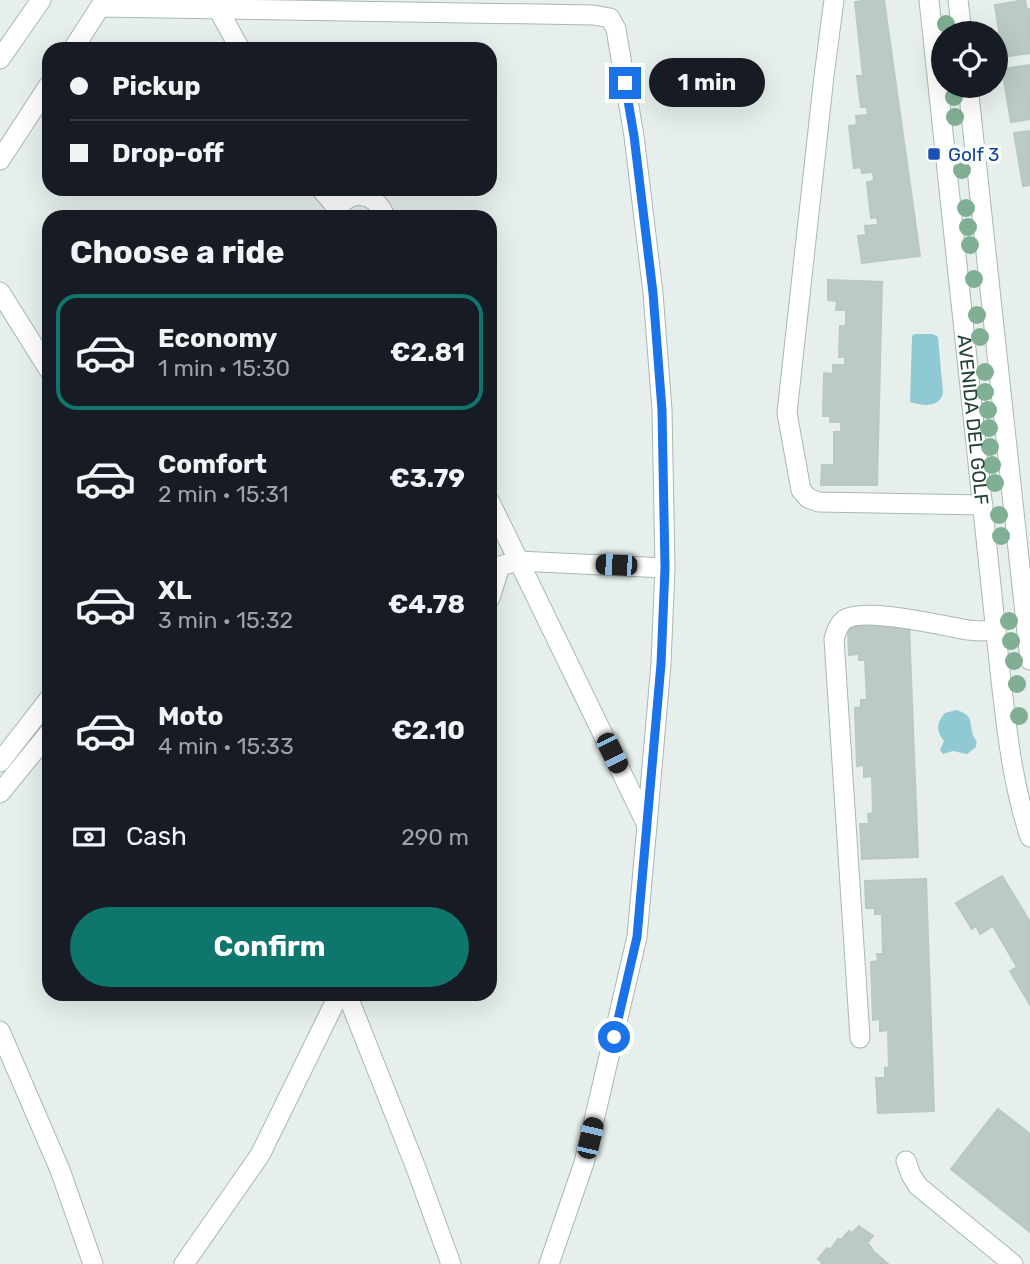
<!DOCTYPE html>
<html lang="en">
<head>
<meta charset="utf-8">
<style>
	:root { --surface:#171b24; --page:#20242c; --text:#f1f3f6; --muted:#9ea1a6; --line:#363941; --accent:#0f766e }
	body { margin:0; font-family:Rubik,sans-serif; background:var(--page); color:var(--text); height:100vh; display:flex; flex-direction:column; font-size:26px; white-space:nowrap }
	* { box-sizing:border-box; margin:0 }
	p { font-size:23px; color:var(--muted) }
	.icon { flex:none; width:38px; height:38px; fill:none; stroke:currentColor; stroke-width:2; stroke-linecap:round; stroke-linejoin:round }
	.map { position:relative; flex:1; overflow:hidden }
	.drawer { position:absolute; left:42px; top:210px; width:455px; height:791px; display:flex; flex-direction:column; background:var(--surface); border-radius:21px; box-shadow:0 7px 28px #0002 }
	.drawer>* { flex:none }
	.hud { position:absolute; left:42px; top:42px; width:455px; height:154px; border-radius:21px; box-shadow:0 7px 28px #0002; display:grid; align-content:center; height:154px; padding:0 28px; background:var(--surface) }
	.buttons { position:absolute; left:931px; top:21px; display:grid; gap:14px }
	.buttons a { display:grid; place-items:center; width:77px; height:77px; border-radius:50%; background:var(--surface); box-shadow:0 7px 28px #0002; font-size:35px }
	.end { position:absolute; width:32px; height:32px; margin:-16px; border:9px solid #1a73e8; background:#fff; box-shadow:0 0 0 4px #fff }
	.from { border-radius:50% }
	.bubble { position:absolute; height:49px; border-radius:24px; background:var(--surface); box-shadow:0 7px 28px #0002; font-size:23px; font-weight:700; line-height:49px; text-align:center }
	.car { position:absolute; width:21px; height:42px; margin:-21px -10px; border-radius:9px; box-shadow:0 0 5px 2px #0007; background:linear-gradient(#222 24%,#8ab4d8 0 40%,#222 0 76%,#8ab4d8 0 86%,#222 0) }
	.hud b { display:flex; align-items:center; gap:24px; height:66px; font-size:26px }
	.hud b+b { border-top:2px solid var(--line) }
	.hud i { width:18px; height:18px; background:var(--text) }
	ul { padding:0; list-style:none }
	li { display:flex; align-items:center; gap:21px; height:116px; margin:0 14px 10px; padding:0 14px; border:4px solid transparent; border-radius:21px }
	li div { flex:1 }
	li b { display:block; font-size:26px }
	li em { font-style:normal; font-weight:700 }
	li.current { border-color:var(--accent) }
	li>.icon { width:63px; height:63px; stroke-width:1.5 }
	h2 { padding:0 28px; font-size:32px; line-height:84px }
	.pay { display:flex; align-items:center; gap:18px; height:77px; padding:0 28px; font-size:26px }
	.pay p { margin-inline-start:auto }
	.primary-button { display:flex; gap:14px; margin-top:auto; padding:14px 28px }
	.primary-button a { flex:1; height:80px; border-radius:42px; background:var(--accent); color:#fff; font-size:28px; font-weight:700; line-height:80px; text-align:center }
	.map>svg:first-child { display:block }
	.water { fill:#8ec9d4 }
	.building { fill:#bbcac4; stroke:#b8c9c2; stroke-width:2 }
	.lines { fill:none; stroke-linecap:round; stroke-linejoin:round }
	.street-casing { stroke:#a8b8b2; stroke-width:21 }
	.street { stroke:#fff; stroke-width:19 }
	.tree { fill:#80af93 }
	.route { stroke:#1a73e8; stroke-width:9 }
	.transit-dot { fill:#1a4fb4; stroke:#f7fbf9; stroke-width:2.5 }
	.labels { text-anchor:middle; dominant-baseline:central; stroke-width:7; stroke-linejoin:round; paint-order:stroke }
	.transit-label { font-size:19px; fill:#164399; stroke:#f7fbf9; text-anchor:start }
	.street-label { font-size:19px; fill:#24423a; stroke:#f7fbf9 }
</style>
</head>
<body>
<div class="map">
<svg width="1030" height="1264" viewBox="0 0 1030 1264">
	<rect width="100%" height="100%" fill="#e6efeb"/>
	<path class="water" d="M915,334H933L938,337L943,393C940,408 922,406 910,402L912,339V336Z
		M957,710C974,716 969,722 973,735C977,745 977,736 976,747L967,754L953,751L943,754L940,750L944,741C936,731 936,723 945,713Z"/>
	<path class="building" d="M869,0H884L920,256L862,263L858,236L866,235L865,226L878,225L877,217L871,218L867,182L874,181L873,172L862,173L861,167L854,168L849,126L857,125L856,116L868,115L867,107H861L857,76H863L855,2Z
		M1025,0L1027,10L1030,9V53L1003,57L995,5Z
		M1030,65V119L1011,122L1002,69Z
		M1030,131V185L1023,186L1014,133Z
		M828,280L882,282L877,485H821L822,465H834V432H841V422H830V416H823L824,373L833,374V365H845V357H839L840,326H846V310H836L837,301L828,300Z
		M909,625L918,857L862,859L860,824H869L868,814L873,813L872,776L864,777V765L857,766L855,708L861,707V700H867L865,660H859V654L849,655L848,627Z
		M1002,876L1030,922L1029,1003L1010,971L1017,967L993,926L980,934L976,926L972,929L956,903Z
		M926,879L934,1111L878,1113L876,1078H885V1068L889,1067L888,1030L880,1031V1019L873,1020L871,962L878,961L877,954H883L882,914H875V908H866L865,881Z
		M998,1109L1030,1134V1232L951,1169Z
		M859,1226L873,1236L867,1243L871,1247L873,1251L888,1264H821L822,1262L818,1259L827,1248L831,1249L838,1239L841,1240L849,1231L852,1233Z"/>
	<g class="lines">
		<g class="street-casing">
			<g id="street">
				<path d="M834,0L824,76L787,413L801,490L808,498L819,502L983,505"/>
				<path id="s1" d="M929,0L1001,680C1007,733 1013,786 1030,837"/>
				<path d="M958,0L962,33"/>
				<path d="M218,9L240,49"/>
				<path d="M73,49L100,7L593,15L610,18L616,29L634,136L653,293L662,410L665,568L661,664L647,825"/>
				<path d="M0,59L41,0"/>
				<path d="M968,86L1030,660"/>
				<path d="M0,160L49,85"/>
				<path d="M321,189L337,208"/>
				<path d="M334,217C343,188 376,189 385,217"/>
				<path d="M0,292L49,370"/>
				<path d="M490,502L647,825L637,937L584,1163L549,1264"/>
				<path d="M490,598L500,566L518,561L665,568"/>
				<path d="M0,762L49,699"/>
				<path d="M0,793L49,733"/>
				<path d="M347,994L416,1168L451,1264"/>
				<path d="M0,1031L60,1170L93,1264"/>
				<path d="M860,1038L834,639C836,632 838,625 844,620C863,606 943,626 968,630L980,631L996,630"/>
				<path d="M906,1161L911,1175L918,1186L1013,1264"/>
				<path d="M184,1264L260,1155L339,994"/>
			</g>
		</g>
		<use href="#street" class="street"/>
	</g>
	<g class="tree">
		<circle cx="946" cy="24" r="9"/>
		<circle cx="954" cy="97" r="9"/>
		<circle cx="955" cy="117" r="9"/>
		<circle cx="962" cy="170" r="9"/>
		<circle cx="966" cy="208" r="9"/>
		<circle cx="968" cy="227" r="9"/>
		<circle cx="970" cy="245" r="9"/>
		<circle cx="974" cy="279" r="9"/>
		<circle cx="977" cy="315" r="9"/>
		<circle cx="980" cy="337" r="9"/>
		<circle cx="985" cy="372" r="9"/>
		<circle cx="985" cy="392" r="9"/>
		<circle cx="988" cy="410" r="9"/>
		<circle cx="989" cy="428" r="9"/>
		<circle cx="990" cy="447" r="9"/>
		<circle cx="992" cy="465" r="9"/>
		<circle cx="995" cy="483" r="9"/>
		<circle cx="999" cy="515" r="9"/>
		<circle cx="1001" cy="536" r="9"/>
		<circle cx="1009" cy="621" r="9"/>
		<circle cx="1011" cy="641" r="9"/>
		<circle cx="1014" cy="661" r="9"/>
		<circle cx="1017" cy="684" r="9"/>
		<circle cx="1019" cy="716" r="9"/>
	</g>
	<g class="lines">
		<path class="route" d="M614,1037L637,937L661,664L665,568L662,410L653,293L634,136L625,83"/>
	</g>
	<rect class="transit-dot" x="927" y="147" width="14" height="14" rx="3.5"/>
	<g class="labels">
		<g class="transit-label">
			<text x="948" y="154">Golf 3</text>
		</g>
		<g class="street-label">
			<text stroke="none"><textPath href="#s1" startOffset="422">AVENIDA DEL GOLF</textPath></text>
		</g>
	</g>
</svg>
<div class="buttons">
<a><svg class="icon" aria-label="locate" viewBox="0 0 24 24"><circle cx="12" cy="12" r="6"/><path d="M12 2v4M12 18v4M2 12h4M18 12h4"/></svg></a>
</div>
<i class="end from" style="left:614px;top:1037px"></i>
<i class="end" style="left:625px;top:83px"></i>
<div class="bubble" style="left:649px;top:58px;width:116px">1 min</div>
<i class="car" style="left:616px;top:565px;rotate:272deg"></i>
<i class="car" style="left:612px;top:753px;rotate:154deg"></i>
<i class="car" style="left:590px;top:1138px;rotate:13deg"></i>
<div class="hud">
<b><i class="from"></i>Pickup</b>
<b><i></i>Drop-off</b>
</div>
<section class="drawer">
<h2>Choose a ride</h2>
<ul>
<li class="current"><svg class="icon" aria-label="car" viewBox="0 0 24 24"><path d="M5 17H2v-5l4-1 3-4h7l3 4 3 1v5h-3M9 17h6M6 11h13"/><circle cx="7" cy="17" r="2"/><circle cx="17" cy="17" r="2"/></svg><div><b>Economy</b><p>1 min · 15:30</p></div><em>€2.81</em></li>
<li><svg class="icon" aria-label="car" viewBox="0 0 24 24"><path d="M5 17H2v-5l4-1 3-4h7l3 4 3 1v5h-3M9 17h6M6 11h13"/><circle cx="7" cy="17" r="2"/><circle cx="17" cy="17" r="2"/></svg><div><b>Comfort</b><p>2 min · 15:31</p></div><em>€3.79</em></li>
<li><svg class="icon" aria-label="car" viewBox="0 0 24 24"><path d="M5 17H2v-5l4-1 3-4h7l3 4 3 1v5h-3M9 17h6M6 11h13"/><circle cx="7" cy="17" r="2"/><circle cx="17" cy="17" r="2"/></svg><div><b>XL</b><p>3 min · 15:32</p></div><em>€4.78</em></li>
<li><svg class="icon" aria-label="car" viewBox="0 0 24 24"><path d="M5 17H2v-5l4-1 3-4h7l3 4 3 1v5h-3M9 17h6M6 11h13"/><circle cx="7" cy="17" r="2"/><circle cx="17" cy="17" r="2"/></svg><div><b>Moto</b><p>4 min · 15:33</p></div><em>€2.10</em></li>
</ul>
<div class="pay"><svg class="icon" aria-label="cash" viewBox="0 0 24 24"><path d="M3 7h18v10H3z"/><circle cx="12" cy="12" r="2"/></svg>Cash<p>290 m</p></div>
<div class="primary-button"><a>Confirm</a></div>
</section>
</div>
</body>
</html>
